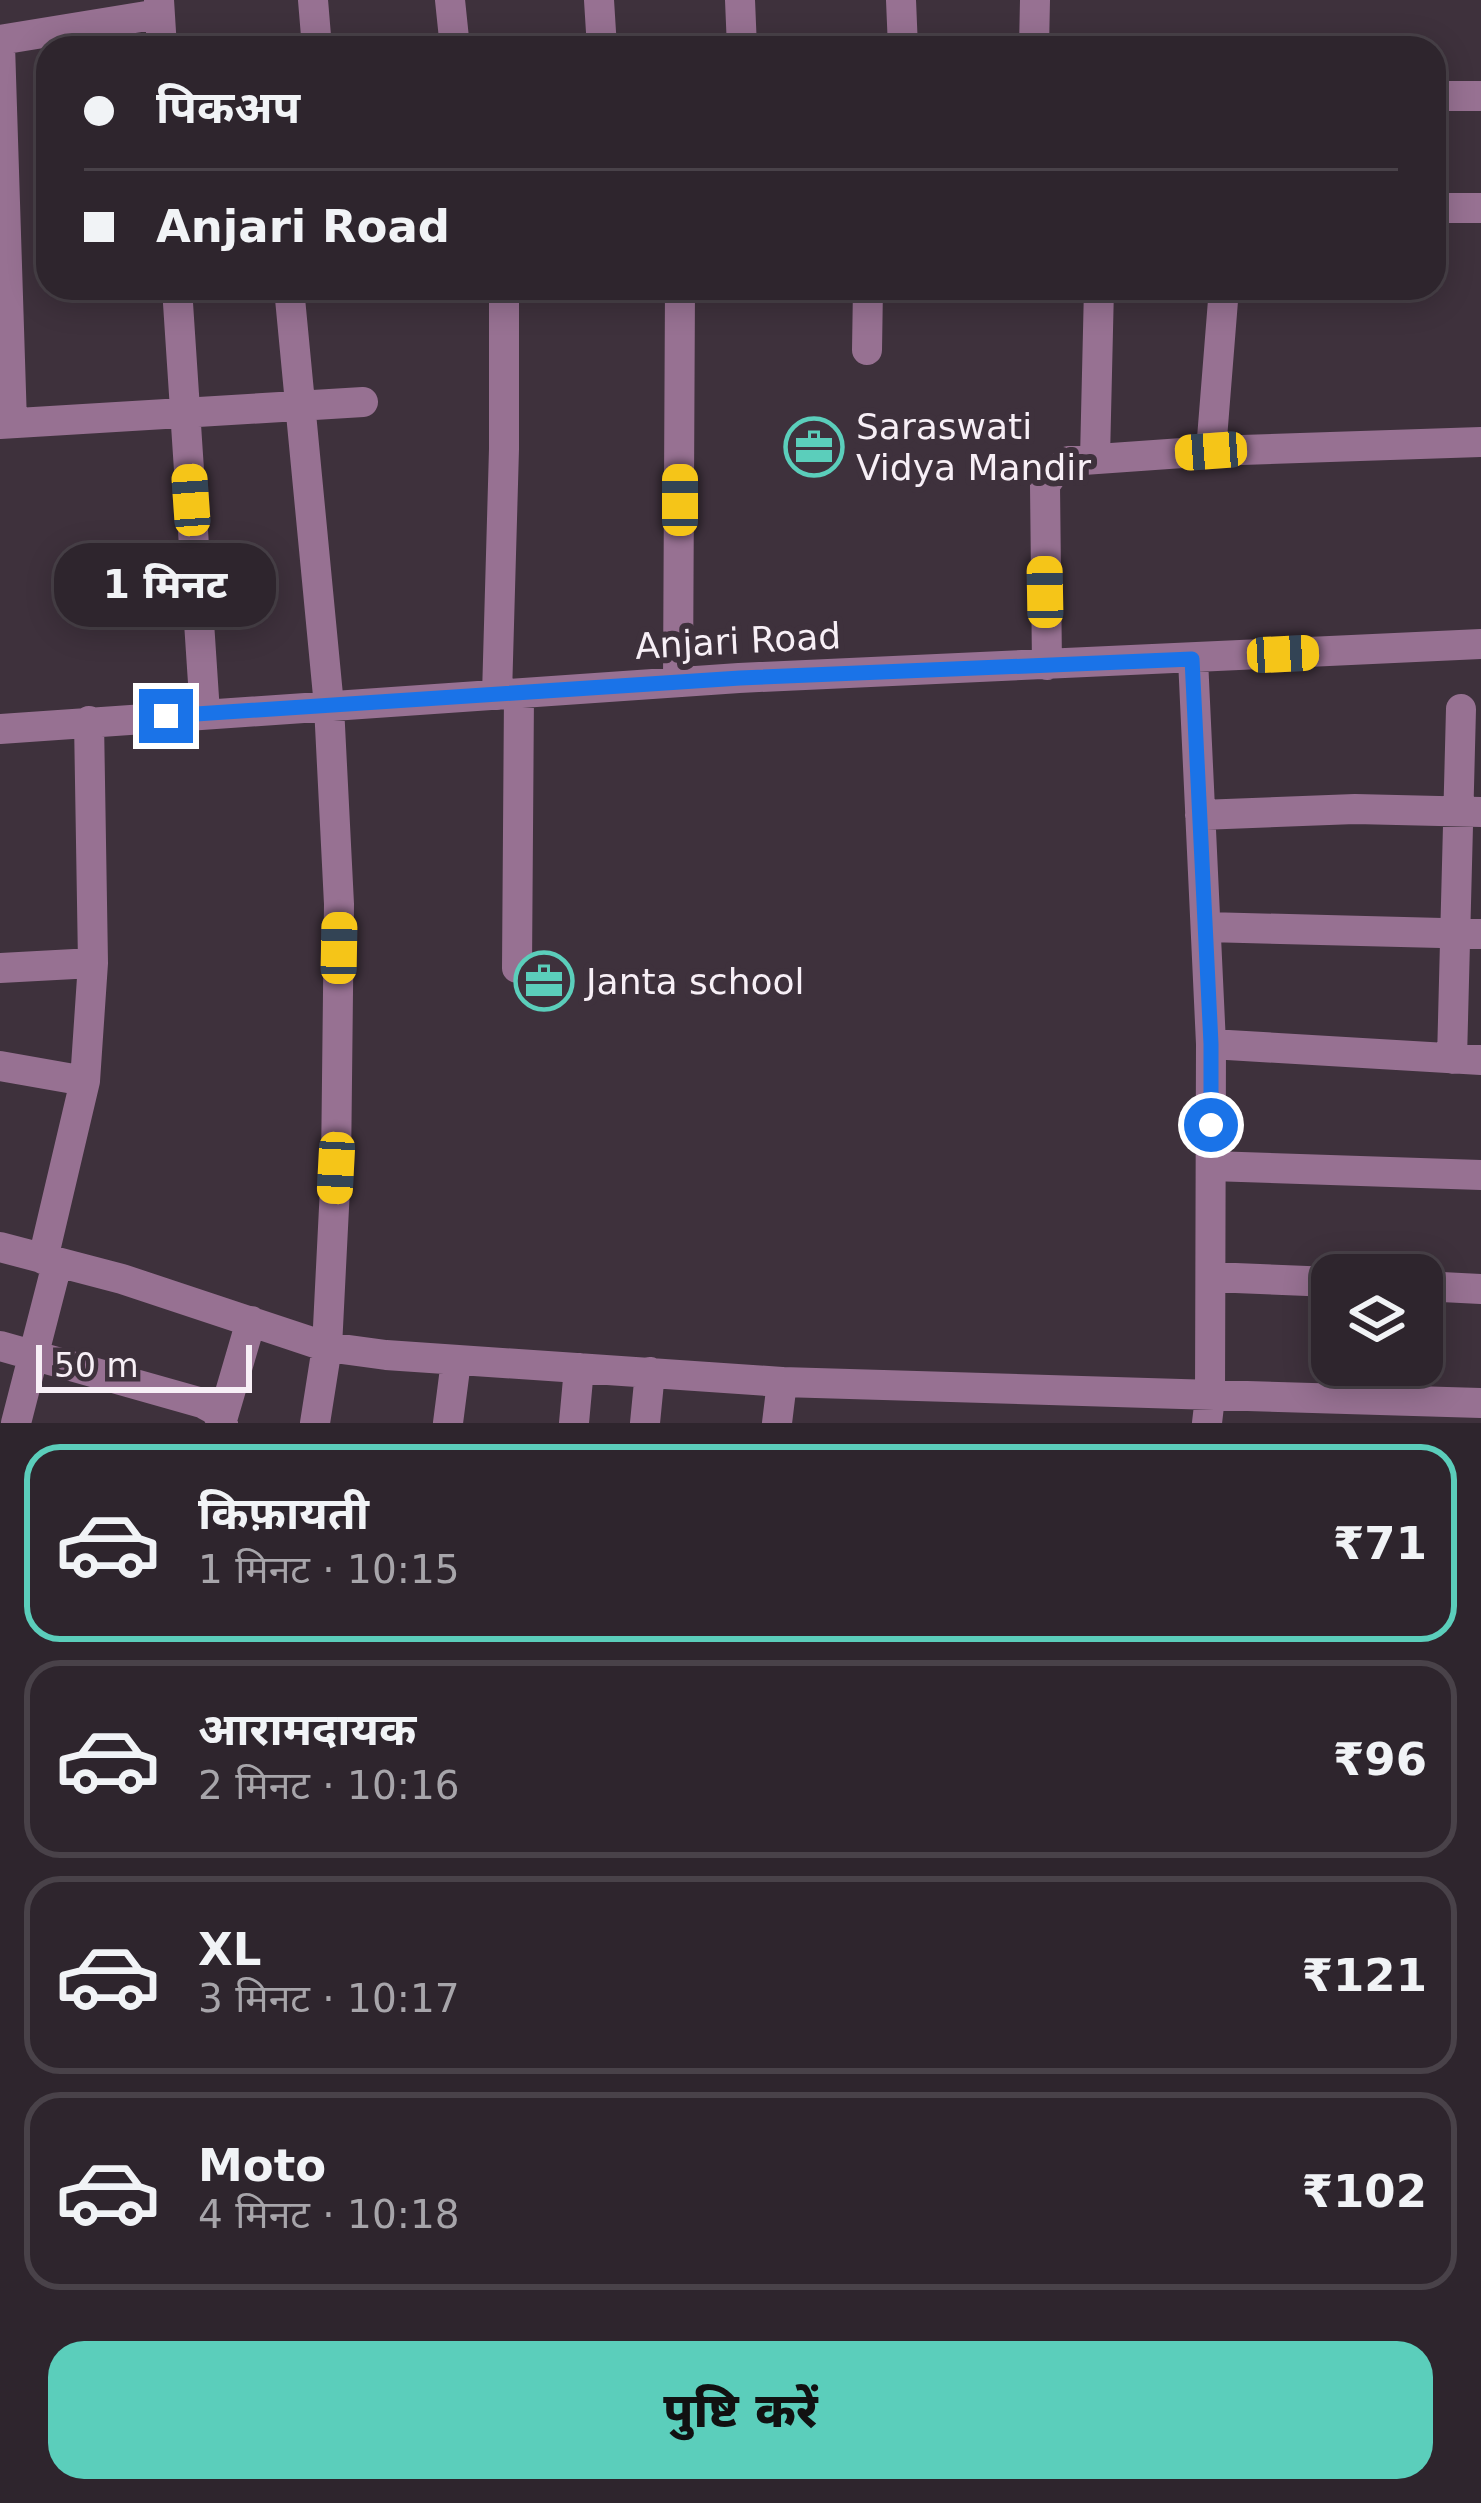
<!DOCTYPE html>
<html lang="hi">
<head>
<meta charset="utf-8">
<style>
	:root { --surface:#2e252d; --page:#362d35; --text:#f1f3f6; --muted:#a7a5aa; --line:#494249; --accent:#5bcebb }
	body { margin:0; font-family:"DejaVu Sans","Noto Sans Devanagari",sans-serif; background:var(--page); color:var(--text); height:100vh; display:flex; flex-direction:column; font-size:45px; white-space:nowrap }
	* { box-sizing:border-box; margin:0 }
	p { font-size:39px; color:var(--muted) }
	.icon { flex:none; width:66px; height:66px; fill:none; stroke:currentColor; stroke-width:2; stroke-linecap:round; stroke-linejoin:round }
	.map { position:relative; height:1423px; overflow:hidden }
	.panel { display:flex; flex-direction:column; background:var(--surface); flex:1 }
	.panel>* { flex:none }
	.guide { position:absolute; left:36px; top:36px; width:1410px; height:264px; border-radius:36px; box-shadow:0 6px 30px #0003,0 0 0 3px var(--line); display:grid; align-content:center; height:264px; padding:0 48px; background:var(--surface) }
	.controls { position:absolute; left:1311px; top:1254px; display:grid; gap:24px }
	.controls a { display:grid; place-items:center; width:132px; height:132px; border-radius:24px; background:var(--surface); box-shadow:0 6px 30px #0003,0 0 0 3px var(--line); font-size:60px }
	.scale { position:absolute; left:36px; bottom:30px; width:216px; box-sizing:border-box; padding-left:12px; border:6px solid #f7eff6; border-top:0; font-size:33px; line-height:42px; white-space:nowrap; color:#f7eff6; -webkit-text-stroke:9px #3e313c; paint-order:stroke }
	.end { position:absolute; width:54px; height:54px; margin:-27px; border:15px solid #1a73e8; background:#fff; box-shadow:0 0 0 6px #fff }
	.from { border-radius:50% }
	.bubble { position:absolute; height:84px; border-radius:36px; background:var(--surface); box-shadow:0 6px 30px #0003,0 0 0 3px var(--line); font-size:39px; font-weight:800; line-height:84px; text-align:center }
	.car { position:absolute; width:36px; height:72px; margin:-36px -18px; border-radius:15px; box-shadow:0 0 9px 3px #0007; background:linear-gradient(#f5c518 24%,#345 0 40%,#f5c518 0 76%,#345 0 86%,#f5c518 0) }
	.guide b { display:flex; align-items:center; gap:42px; height:114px; font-size:45px }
	.guide b+b { border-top:3px solid var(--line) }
	.guide i { width:30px; height:30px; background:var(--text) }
	ul { padding:21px 0 0; list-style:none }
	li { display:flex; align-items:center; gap:36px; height:198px; margin:0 24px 18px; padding:0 24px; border:6px solid var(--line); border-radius:36px }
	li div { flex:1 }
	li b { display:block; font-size:45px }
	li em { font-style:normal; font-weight:800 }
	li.selected { border-color:var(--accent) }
	li>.icon { width:108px; height:108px; stroke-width:1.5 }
	.primary-button { display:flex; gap:24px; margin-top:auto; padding:24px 48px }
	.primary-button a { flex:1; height:138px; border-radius:36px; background:var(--accent); color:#111; font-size:48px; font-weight:800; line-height:138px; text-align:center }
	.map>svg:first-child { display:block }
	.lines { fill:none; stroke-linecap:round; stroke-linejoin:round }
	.minor { stroke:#977192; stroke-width:30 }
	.route { stroke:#1a73e8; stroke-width:15 }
	.labels { text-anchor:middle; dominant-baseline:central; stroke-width:12; stroke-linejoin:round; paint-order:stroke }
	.poi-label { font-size:36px; fill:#f7eff6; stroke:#3e313c; text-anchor:start }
	.street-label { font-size:36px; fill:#f7eff6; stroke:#3e313c }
</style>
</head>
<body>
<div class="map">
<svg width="1481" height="1423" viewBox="0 0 1481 1423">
	<rect width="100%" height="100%" fill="#3e313c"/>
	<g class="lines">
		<path class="minor" d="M159,0L162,48
			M313,0L317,48
			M450,0L455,48
			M599,0L602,48
			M740,0L742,48
			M901,0L903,48
			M0,40L159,14
			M0,45L12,423
			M1034,48L1035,0
			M1434,96H1481
			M1434,208H1481
			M177,288L205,713
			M289,288L329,706L339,904L336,1168L327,1347L315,1423
			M867,350L868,288
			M0,424L363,402
			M1211,451L1224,288
			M1095,458L1099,288
			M1193,659L1211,1044L1210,1397L1207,1423
			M1047,665L1045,485L1054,472L1069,461L1211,451L1481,442
			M678,682L680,288
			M497,695L504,449V288
			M0,729L739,678L1481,644
			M1200,815L1355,809L1481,812
			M1206,927L1481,934
			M0,968L93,963
			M517,968L519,694
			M1211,1044L1481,1060
			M1452,1059L1461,709
			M0,1066L85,1081
			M1211,1166L1481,1175
			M0,1247L122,1279L327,1347L386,1355L782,1382L1481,1403
			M1211,1277L1332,1282
			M1422,1286L1481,1289
			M0,1346L202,1403L215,1410L223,1423
			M222,1420L251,1321
			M16,1423L57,1264L43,1259L85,1081L93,963L89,721
			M448,1423L456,1361
			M574,1423L579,1368
			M645,1423L650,1372
			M777,1423L782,1382"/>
	</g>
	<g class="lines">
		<path class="route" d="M166,716L740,678L1192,659L1211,1044V1125"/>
	</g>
	<defs>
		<g id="office-ring" transform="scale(3)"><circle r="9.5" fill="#3e313c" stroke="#5bcebb" stroke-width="1.5"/><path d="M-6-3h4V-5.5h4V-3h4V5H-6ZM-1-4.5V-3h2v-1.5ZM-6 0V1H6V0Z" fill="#5bcebb"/></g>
	</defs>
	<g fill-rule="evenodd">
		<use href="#office-ring" x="814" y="447"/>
		<use href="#office-ring" x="544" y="981"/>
	</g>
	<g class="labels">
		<g class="poi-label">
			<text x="856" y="426">Saraswati<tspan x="856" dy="41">Vidya Mandir</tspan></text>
			<text x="586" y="981">Janta school</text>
		</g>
		<g class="street-label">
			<text transform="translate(738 641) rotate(-3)">Anjari Road</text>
		</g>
	</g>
</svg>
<div class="controls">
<a><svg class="icon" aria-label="layers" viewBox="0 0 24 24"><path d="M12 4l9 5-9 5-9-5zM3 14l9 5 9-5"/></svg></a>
</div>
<div class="scale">50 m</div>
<i class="end from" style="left:1211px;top:1125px"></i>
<i class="end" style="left:166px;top:716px"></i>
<div class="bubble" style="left:54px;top:543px;width:222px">1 मिनट</div>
<i class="car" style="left:1211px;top:451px;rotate:266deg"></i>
<i class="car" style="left:191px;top:500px;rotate:356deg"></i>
<i class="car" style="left:680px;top:500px;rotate:0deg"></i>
<i class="car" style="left:1045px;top:592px;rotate:359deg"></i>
<i class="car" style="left:1283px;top:654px;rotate:87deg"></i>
<i class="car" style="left:339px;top:948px;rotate:1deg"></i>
<i class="car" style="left:336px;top:1168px;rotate:183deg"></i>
<div class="guide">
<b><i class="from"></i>पिकअप</b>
<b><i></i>Anjari Road</b>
</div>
</div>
<section class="panel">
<ul>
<li class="selected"><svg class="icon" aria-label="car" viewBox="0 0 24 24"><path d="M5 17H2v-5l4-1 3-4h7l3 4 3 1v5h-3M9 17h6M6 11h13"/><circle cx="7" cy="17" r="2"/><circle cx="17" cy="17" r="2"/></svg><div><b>किफ़ायती</b><p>1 मिनट · 10:15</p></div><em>₹71</em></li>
<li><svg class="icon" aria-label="car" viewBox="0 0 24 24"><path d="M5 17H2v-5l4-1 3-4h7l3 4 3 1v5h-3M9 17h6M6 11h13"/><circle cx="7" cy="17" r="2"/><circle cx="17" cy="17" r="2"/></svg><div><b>आरामदायक</b><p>2 मिनट · 10:16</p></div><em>₹96</em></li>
<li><svg class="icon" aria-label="car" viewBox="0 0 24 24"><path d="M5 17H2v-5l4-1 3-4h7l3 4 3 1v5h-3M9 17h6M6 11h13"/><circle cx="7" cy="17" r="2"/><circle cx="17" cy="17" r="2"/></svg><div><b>XL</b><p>3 मिनट · 10:17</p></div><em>₹121</em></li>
<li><svg class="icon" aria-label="car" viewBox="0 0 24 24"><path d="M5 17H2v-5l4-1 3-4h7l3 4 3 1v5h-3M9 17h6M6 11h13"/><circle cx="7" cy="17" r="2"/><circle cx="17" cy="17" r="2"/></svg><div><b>Moto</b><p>4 मिनट · 10:18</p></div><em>₹102</em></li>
</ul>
<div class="primary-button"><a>पुष्टि करें</a></div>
</section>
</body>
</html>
